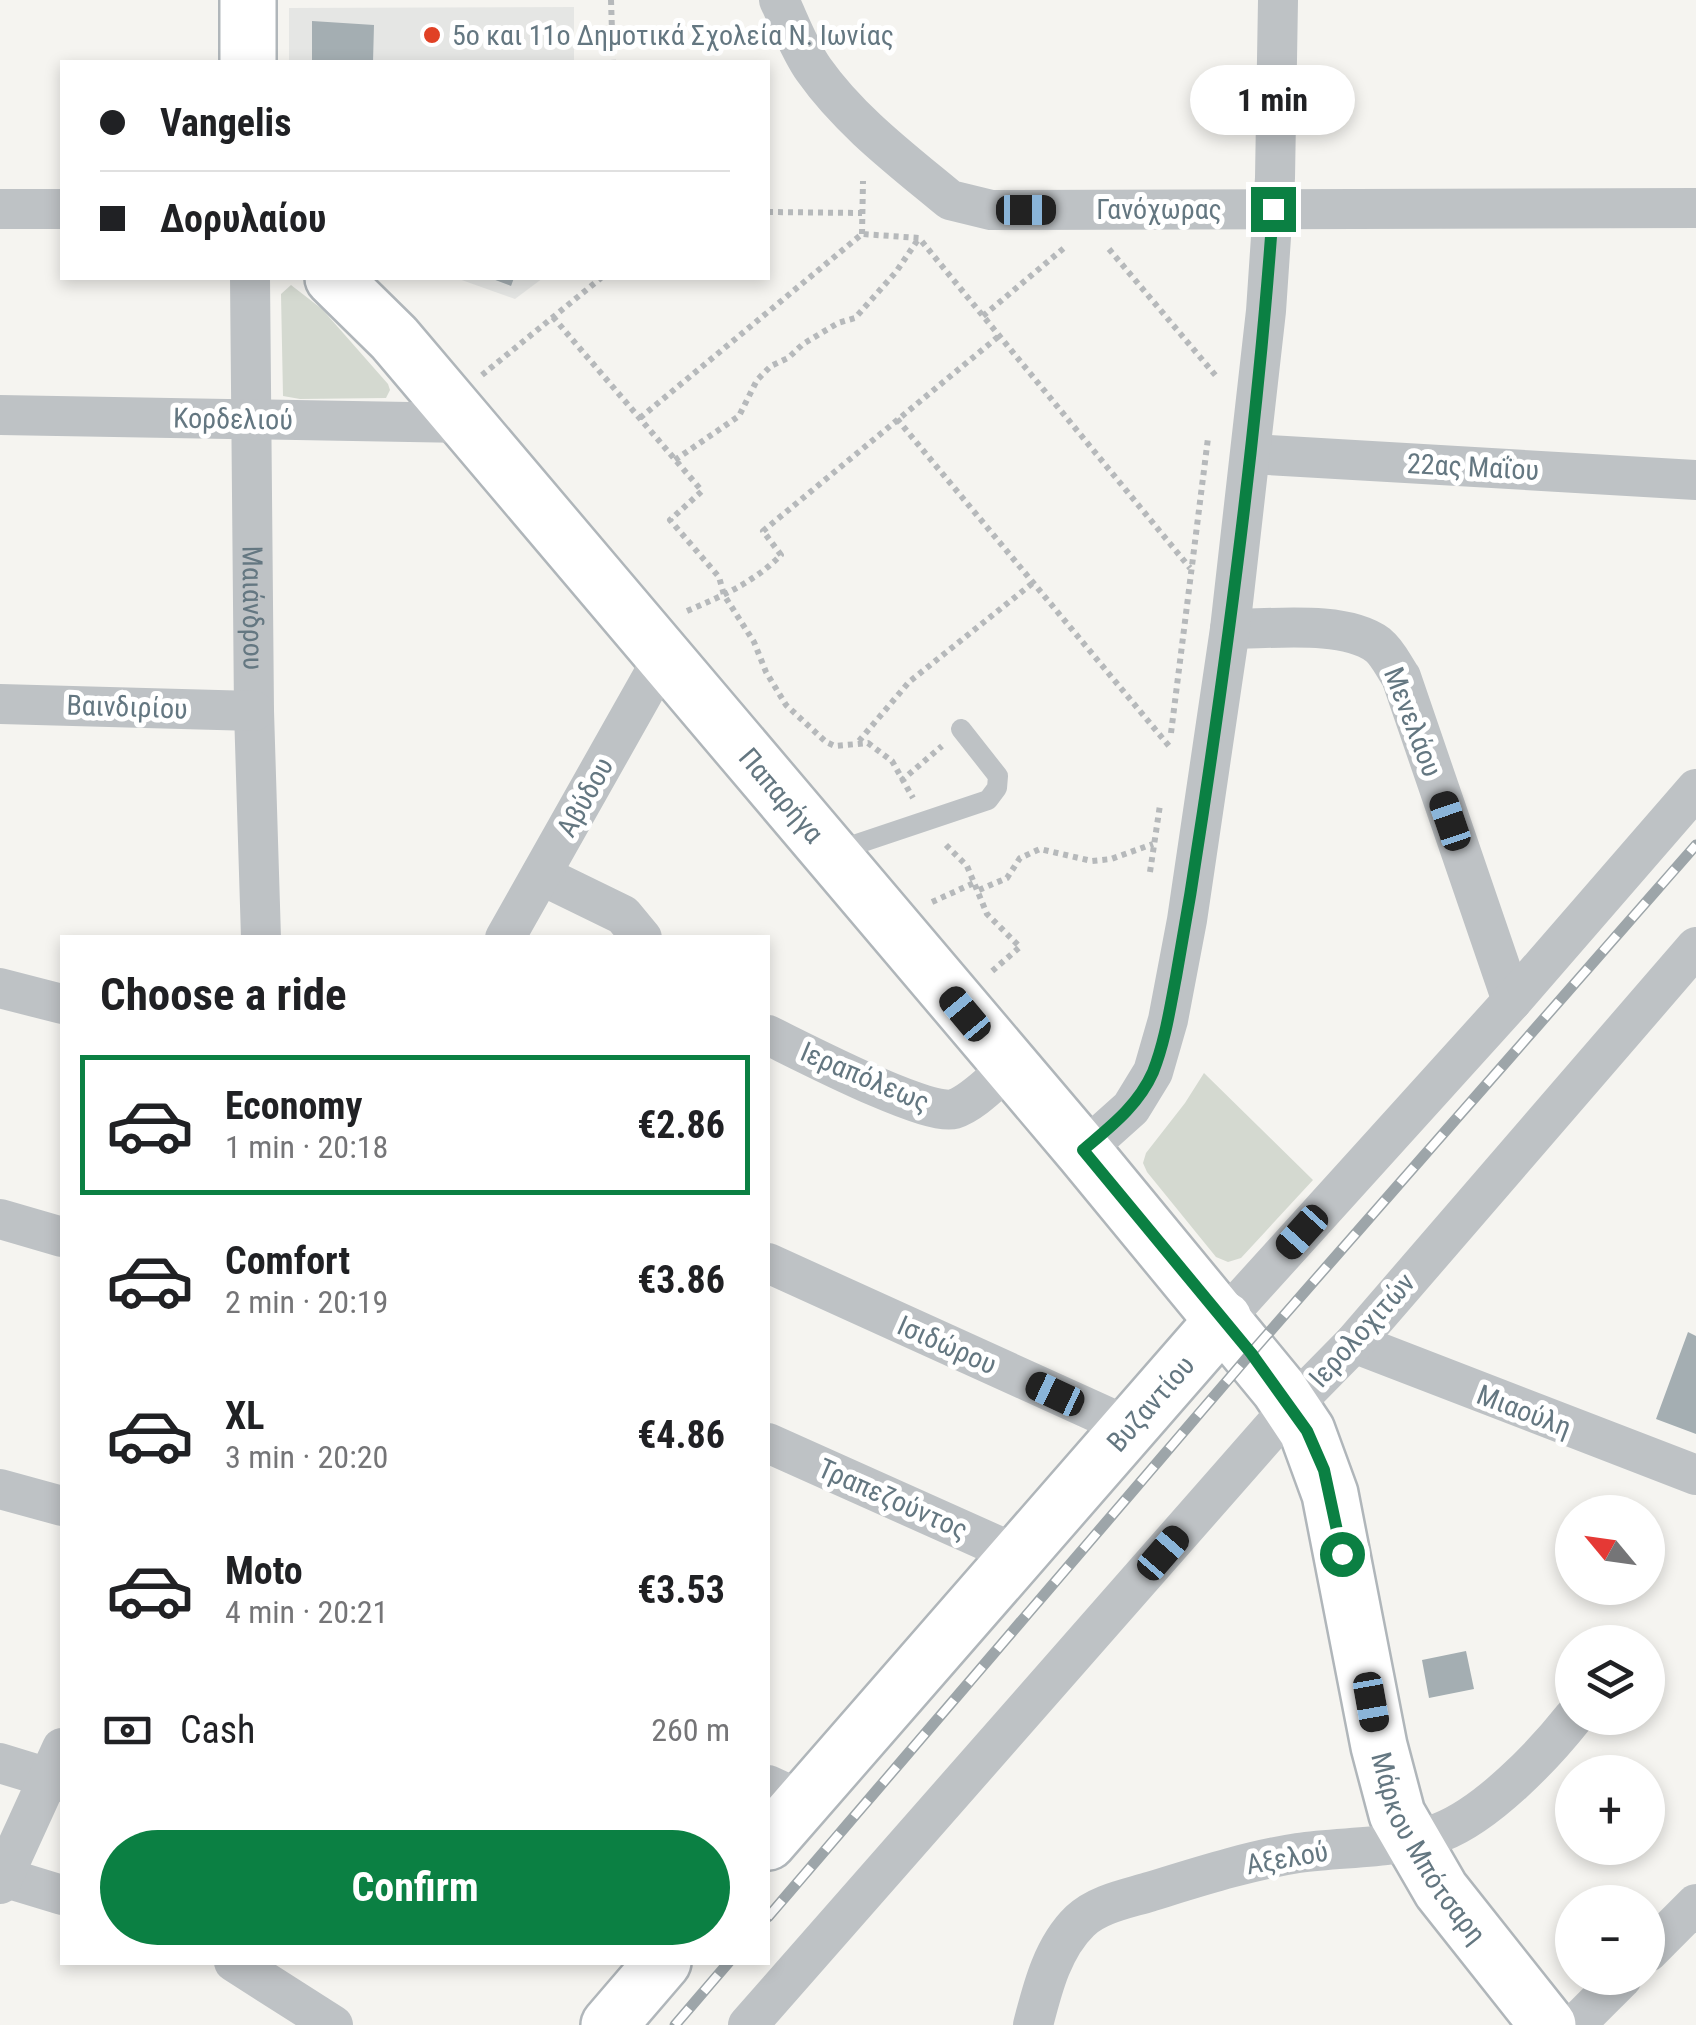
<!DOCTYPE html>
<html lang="en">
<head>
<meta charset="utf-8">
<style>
	:root { --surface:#fff; --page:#f6f6f6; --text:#202124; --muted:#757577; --line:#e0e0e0; --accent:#0b8043 }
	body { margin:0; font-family:"Roboto Condensed",sans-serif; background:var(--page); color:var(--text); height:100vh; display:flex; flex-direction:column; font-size:38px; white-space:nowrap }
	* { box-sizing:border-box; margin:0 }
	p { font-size:32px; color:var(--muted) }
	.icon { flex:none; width:55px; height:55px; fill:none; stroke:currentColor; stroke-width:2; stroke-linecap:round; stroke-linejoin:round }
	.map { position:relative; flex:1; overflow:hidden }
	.side { position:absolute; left:60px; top:935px; width:710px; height:1030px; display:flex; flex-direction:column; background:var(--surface); border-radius:0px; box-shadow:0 5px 15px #0003 }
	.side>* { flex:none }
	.hud { position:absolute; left:60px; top:60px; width:710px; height:220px; border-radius:0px; box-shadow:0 5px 15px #0003; display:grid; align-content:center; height:220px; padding:0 40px; background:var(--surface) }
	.needle { width:65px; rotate:299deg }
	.fabs { position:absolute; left:1555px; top:1495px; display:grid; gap:20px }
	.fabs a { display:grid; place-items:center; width:110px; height:110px; border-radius:50%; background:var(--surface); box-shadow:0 5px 15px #0003; font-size:50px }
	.end { position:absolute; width:45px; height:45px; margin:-22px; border:12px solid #0b8043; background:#fff; box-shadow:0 0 0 5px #fff }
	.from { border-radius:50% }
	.bubble { position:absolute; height:70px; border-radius:35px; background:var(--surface); box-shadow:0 5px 15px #0003; font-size:32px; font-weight:700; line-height:70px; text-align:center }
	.car { position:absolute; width:30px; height:60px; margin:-30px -15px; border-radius:12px; box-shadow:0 0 8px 2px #0007; background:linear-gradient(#222 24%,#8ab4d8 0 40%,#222 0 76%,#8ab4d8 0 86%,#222 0) }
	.hud b { display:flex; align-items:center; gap:35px; height:95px; font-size:38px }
	.hud b+b { border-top:2px solid var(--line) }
	.hud i { width:25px; height:25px; background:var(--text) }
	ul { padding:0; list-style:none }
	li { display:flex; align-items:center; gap:30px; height:140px; margin:0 20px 15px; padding:0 20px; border:5px solid transparent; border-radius:0px }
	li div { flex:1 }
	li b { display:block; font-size:38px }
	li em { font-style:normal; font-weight:700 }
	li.active { border-color:var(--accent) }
	li>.icon { width:90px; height:90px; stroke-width:1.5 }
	h2 { padding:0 40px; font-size:45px; line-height:120px }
	.pay { display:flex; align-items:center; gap:25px; height:110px; padding:0 40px; font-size:38px }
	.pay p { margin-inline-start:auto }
	.cta { display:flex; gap:20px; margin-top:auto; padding:20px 40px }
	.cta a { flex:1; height:115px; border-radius:60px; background:var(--accent); color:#fff; font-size:40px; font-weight:700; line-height:115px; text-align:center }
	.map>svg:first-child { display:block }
	.built { fill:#e5e6e4 }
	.green { fill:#d4d9d0 }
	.building { fill:#a4aeb2 }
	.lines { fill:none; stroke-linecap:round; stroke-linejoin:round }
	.secondary-casing { stroke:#b0b6ba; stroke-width:60 }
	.path { stroke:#b6b9bb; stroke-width:6; stroke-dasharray:5 5; stroke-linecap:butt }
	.lane { stroke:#bec2c5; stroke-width:20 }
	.street { stroke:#bec2c5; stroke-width:40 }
	.secondary { stroke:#fff; stroke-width:55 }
	.rail-casing { stroke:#9da5a9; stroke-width:11 }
	.rail { stroke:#fff; stroke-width:8; stroke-dasharray:22; stroke-linecap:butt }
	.route { stroke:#0b8043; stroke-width:12 }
	.poi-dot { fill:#e04125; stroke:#fff; stroke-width:4 }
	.labels { text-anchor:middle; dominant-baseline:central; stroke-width:10; stroke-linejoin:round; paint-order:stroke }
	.poi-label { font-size:28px; fill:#647781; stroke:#fff; text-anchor:start }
	.street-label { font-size:28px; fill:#647781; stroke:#fff }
</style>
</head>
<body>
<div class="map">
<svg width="1696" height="2025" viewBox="0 0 1696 2025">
	<rect width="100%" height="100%" fill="#f5f4f0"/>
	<path class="built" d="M574,7V62H289V8Z
		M456,278H543L515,299Z"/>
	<path class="green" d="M291,285L322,309L388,384L390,390L386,398L300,399L283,396L281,294Z
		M1204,1073L1313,1180L1241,1258L1228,1262L1216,1257L1147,1172L1143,1163L1146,1153L1185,1103Z"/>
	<path class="building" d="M312,21L374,25L373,62H312Z
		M490,278H514L511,286Z
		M1688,1332L1696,1336V1434L1656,1419Z
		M1466,1651L1474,1689L1429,1698L1422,1660Z"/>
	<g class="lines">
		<g class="secondary-casing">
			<g id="secondary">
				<path d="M248,0V62"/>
				<path id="s2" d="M333,278L394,338L1083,1151L1279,1389L1307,1431L1330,1494L1379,1746L1397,1814L1441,1890L1548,2025"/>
				<path id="s3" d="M768,1842L1224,1319"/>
				<path d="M609,2025L663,1962"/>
			</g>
		</g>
		<path class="path" d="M611,0L613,62
			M768,212L862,213
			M862,234L863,181
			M1109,249L1216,376
			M983,316L1064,248
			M553,317L702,491L670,520L719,577L724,595L754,642L766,672L786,705L826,742L835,746L868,743L892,761L913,798
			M482,375L601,278
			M640,418L862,234L919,238L1190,568
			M897,419L1169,746
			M675,460L739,416L757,380L771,366L788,358L803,344L838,323L855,318L896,272L919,238
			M687,611C722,596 753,583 781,555L763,531L999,336
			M1171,733L1208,438
			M859,741L909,682L1034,582
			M901,781L942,746
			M946,845L967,866L987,914L1020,947L991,972
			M1150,872L1160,805
			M979,890L1007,878L1020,858L1040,849L1092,861L1111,859L1153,844
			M932,902L976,882"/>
		<path class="lane" d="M833,852L988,800L997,788L998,776L961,729"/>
		<g class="street">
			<path d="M779,0C790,23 799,49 814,70C850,121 902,160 950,200L991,210L1696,208"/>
			<path d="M0,209H62"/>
			<path id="s1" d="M250,278L254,711L261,938"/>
			<path d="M0,415L466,423"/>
			<path d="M1251,454L1696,480"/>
			<path d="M1230,629C1272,629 1345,620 1378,645C1388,653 1394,667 1401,677L1512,1001"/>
			<path d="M0,704L254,711"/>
			<path d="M541,875L623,915L642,938"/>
			<path d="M505,938L664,656"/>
			<path d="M0,988L62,1004"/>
			<path d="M768,1035C799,1050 927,1117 954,1109C973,1103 994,1080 1010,1067"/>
			<path d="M1083,1151L1131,1108L1153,1072L1168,1020L1187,920L1230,629L1266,311L1275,178L1278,0"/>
			<path d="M0,1219L62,1237"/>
			<path d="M768,1263L1127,1426"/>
			<path d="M1224,1319L1512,1001L1696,789"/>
			<path d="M1354,1343L1696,1475"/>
			<path d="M768,1443L1018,1555"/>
			<path d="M0,1489L62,1506"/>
			<path d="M0,1763L62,1782"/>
			<path d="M768,1785L803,1801"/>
			<path d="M0,1876L62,1895"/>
			<path d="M0,1884L62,1748"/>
			<path d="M1648,1952L1696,1904"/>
			<path d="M234,1962L333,2025"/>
			<path d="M748,2025L1291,1407L1354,1343L1696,947"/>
			<path d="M1033,2025C1042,1990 1052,1948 1080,1921C1098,1904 1126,1899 1149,1892C1198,1877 1247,1861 1298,1853C1345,1846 1396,1850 1441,1832C1487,1814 1542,1757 1573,1718"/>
			<path d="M1575,2025L1622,1978"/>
		</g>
		<use href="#secondary" class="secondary"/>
		<g class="rail-casing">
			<path id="rail" d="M768,1917L1251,1353L1696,845
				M675,2025L729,1962"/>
		</g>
		<use href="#rail" class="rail"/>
	</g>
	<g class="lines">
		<path class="route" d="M1273,209C1259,411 1233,612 1203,812C1195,867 1186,922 1176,977C1170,1008 1165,1042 1153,1072C1138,1106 1110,1127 1083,1150L1251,1353L1307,1431L1324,1470L1342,1554"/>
	</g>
	<circle class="poi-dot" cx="432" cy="35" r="10"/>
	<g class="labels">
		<g class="poi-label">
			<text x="452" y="35">5ο και 11ο Δημοτικά Σχολεία Ν. Ιωνίας</text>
		</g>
		<g class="street-label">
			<text x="1159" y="209">Γανόχωρας</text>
			<text transform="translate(233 419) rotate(1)">Κορδελιού</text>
			<text transform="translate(1473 467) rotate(3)">22ας Μαΐου</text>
			<text stroke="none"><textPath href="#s1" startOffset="330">Μαιάνδρου</textPath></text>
			<text transform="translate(127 707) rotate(2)">Βαινδιρίου</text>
			<text transform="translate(1413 722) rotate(69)">Μενελάου</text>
			<text stroke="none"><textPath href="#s2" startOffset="685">Παπαρήγα</textPath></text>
			<text transform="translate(585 797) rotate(-61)">Αβύδου</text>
			<text transform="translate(865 1077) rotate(23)">Ιεραπόλεως</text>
			<text transform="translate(1362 1330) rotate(-48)">Ιερολοχιτών</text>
			<text transform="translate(947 1345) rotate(24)">Ισιδώρου</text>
			<text stroke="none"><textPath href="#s3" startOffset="582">Βυζαντίου</textPath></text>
			<text transform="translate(1524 1411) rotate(21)">Μιαούλη</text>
			<text transform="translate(893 1499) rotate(24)">Τραπεζούντος</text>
			<text stroke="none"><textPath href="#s2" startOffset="1948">Μάρκου Μπότσαρη</textPath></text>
			<text transform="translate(1287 1858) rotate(-10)">Αξελού</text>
		</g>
	</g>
</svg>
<div class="fabs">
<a><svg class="needle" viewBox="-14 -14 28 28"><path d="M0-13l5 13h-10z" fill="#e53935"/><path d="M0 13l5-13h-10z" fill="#757577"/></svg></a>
<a><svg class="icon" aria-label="layers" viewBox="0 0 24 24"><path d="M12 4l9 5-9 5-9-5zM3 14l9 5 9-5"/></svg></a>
<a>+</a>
<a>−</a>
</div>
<i class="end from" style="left:1342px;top:1554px"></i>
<i class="end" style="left:1273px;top:209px"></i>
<div class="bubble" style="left:1190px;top:65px;width:165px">1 min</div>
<i class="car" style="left:1026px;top:210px;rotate:90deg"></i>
<i class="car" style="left:1450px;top:821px;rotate:341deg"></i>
<i class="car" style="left:965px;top:1014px;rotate:320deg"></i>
<i class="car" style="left:1302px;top:1232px;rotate:222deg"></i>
<i class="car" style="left:1055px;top:1394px;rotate:295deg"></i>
<i class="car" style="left:1163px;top:1553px;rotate:41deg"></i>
<i class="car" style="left:1371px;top:1702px;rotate:170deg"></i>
<div class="hud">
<b><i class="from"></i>Vangelis</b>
<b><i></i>Δορυλαίου</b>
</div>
<section class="side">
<h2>Choose a ride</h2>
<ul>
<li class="active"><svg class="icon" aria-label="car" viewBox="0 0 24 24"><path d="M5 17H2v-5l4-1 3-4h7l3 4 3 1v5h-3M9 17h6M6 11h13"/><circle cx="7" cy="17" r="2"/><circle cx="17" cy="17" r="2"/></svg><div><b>Economy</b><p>1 min · 20:18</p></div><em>€2.86</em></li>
<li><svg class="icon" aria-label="car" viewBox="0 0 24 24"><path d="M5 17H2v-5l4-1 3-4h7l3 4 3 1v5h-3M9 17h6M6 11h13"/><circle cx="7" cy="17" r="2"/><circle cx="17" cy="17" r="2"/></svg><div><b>Comfort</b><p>2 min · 20:19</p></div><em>€3.86</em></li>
<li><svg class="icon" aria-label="car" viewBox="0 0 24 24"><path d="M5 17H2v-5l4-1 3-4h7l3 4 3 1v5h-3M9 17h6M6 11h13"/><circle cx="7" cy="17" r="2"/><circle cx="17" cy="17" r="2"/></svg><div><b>XL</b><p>3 min · 20:20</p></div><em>€4.86</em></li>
<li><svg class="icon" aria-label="car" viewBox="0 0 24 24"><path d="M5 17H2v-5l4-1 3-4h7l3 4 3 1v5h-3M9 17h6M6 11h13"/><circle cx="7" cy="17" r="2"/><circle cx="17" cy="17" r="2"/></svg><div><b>Moto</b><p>4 min · 20:21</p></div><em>€3.53</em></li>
</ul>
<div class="pay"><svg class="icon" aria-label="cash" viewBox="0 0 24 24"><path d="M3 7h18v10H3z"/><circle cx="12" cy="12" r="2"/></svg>Cash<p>260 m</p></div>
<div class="cta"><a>Confirm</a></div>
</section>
</div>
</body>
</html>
